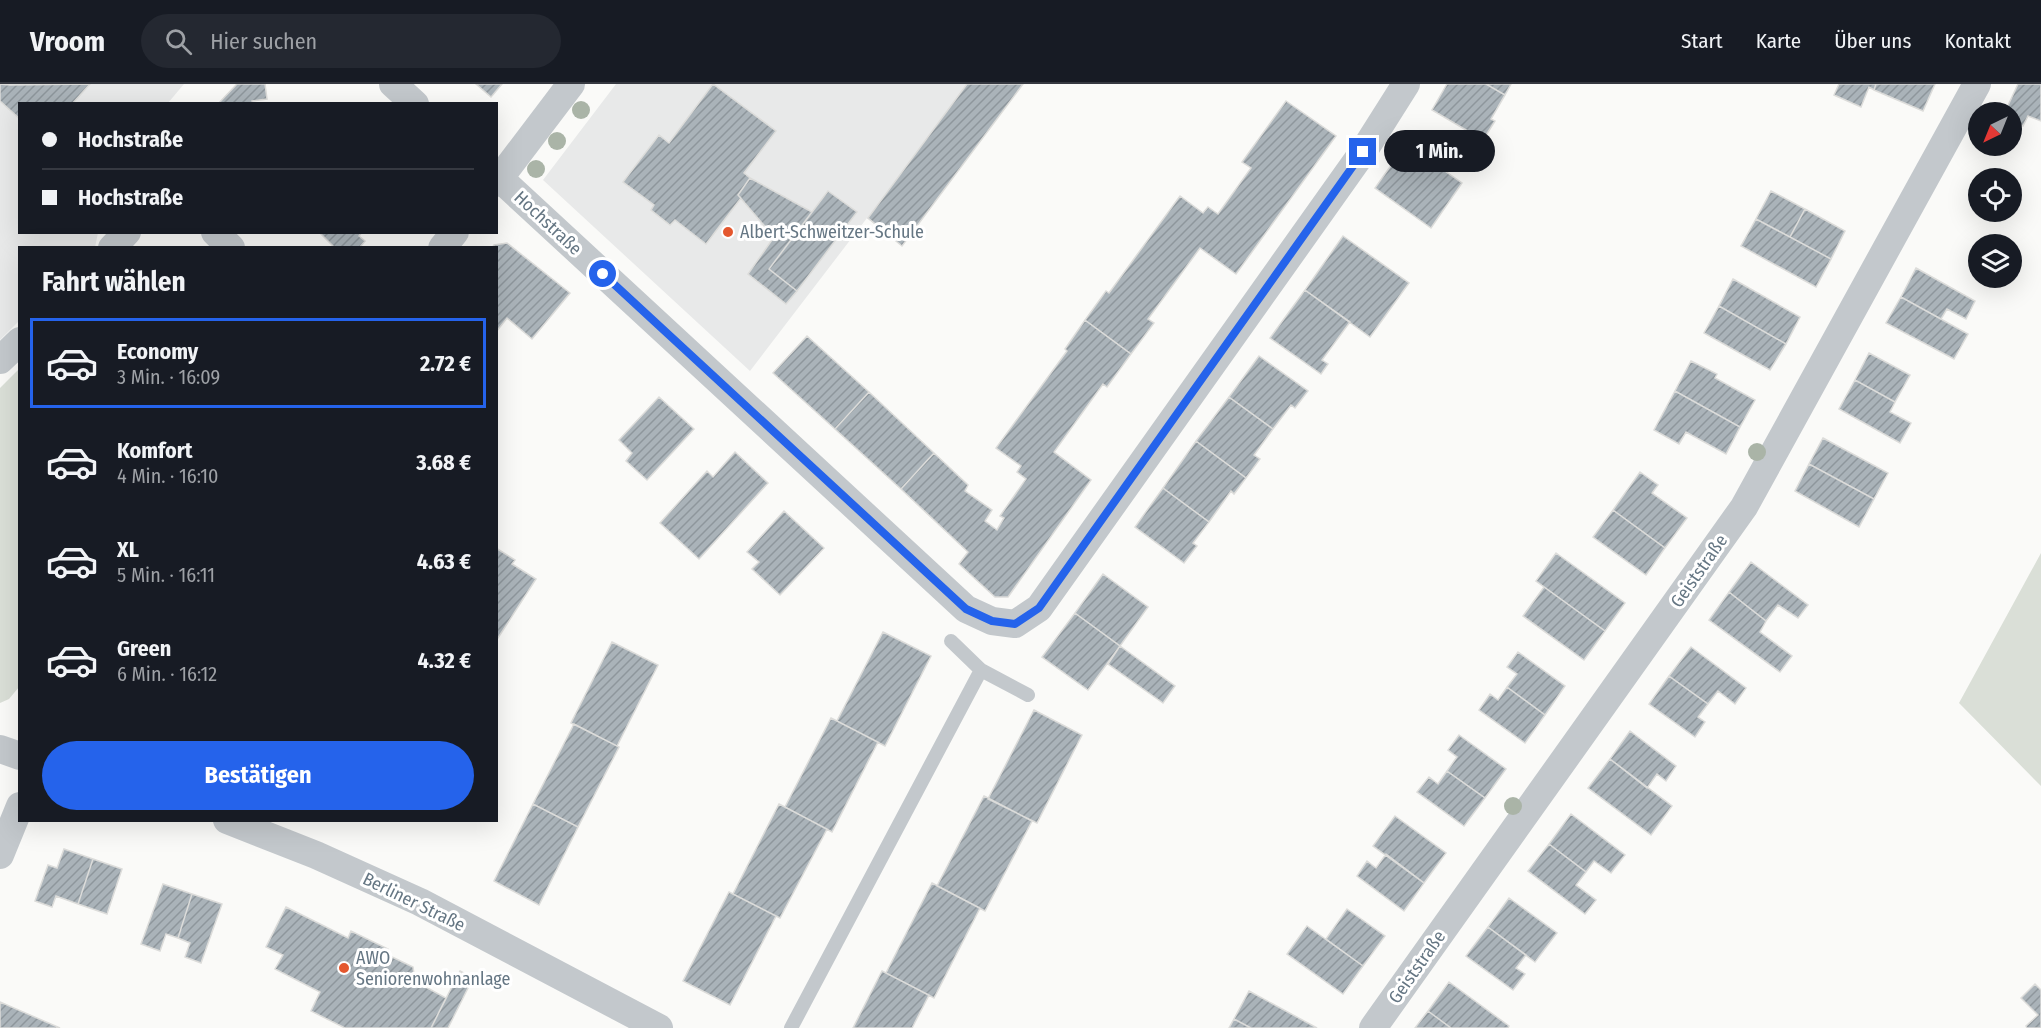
<!DOCTYPE html>
<html lang="de">
<head>
<meta charset="utf-8">
<style>
	:root { --surface:#171b24; --page:#242831; --text:#f1f3f6; --muted:#9ea1a6; --line:#363941; --accent:#2563eb }
	body { margin:0; font-family:"Fira Sans Condensed",sans-serif; background:var(--page); color:var(--text); height:100vh; display:flex; flex-direction:column; font-size:22px; white-space:nowrap }
	* { box-sizing:border-box; margin:0 }
	p { font-size:20px; color:var(--muted) }
	.icon { flex:none; width:33px; height:33px; fill:none; stroke:currentColor; stroke-width:2; stroke-linecap:round; stroke-linejoin:round }
	.map { position:relative; flex:1; overflow:hidden }
	.drawer { position:absolute; left:18px; top:162px; width:480px; height:576px; display:flex; flex-direction:column; background:var(--surface); border-radius:0px; box-shadow:0 6px 24px #0002 }
	.drawer>* { flex:none }
	.banner { position:absolute; left:18px; top:18px; width:480px; height:132px; border-radius:0px; box-shadow:0 6px 24px #0002; display:grid; align-content:center; height:132px; padding:0 24px; background:var(--surface) }
	.needle { width:39px; rotate:223deg }
	.fabs { position:absolute; left:1968px; top:18px; display:grid; gap:12px }
	.fabs a { display:grid; place-items:center; width:54px; height:54px; border-radius:50%; background:var(--surface); box-shadow:0 6px 24px #0002; font-size:30px }
	.end { position:absolute; width:27px; height:27px; margin:-14px; border:8px solid #2563eb; background:#fff; box-shadow:0 0 0 3px #fff }
	.from { border-radius:50% }
	.bubble { position:absolute; height:42px; border-radius:21px; background:var(--surface); box-shadow:0 6px 24px #0002; font-size:20px; font-weight:700; line-height:42px; text-align:center }
	.banner b { display:flex; align-items:center; gap:21px; height:57px; font-size:22px }
	.banner b+b { border-top:2px solid var(--line) }
	.banner i { width:15px; height:15px; background:var(--text) }
	ul { padding:0; list-style:none }
	li { display:flex; align-items:center; gap:18px; height:90px; margin:0 12px 9px; padding:0 12px; border:3px solid transparent; border-radius:0px }
	li div { flex:1 }
	li b { display:block; font-size:22px }
	li em { font-style:normal; font-weight:700 }
	li.selected { border-color:var(--accent) }
	li>.icon { width:54px; height:54px; stroke-width:1.5 }
	h2 { padding:0 24px; font-size:27px; line-height:72px }
	.primary-button { display:flex; gap:12px; margin-top:auto; padding:12px 24px }
	.primary-button a { flex:1; height:69px; border-radius:36px; background:var(--accent); color:#fff; font-size:24px; font-weight:700; line-height:69px; text-align:center }
	header { display:flex; align-items:center; gap:36px; box-sizing:border-box; height:84px; padding:0 30px; background:var(--surface); border-bottom:2px solid var(--line) }
	header strong { font-size:28px }
	nav { display:flex; gap:33px; margin-inline-start:auto; font-size:21px }
	.search { width:420px; height:54px; background:var(--page); display:flex; align-items:center; gap:15px; box-sizing:border-box; padding:0 21px; border-radius:33px; color:var(--muted); font-size:22px }
	.map>svg:first-child { display:block }
	.built { fill:#e8e9e9 }
	.park { fill:#dadfd7 }
	.building { fill:url(#building-hatch); stroke:#dcdcda; stroke-width:1.5 }
	.lines { fill:none; stroke-linecap:round; stroke-linejoin:round }
	.service { stroke:#c3c8cc; stroke-width:14 }
	.minor { stroke:#c3c8cc; stroke-width:28 }
	.tree { fill:#aab4a7 }
	.route { stroke:#2563eb; stroke-width:8 }
	.poi-dot { fill:#e4572e; stroke:#fff; stroke-width:2 }
	.labels { text-anchor:middle; dominant-baseline:central; stroke-width:6; stroke-linejoin:round; paint-order:stroke }
	.street-label { font-size:18px; fill:#657683; stroke:#fff }
	.poi-label { font-size:18px; fill:#657683; stroke:#fff; text-anchor:start }
</style>
</head>
<body>
<header>
<strong>Vroom</strong>
<div class="search"><svg class="icon" aria-label="search" viewBox="0 0 24 24"><circle cx="10" cy="10" r="6"/><path d="M15 15l6 6"/></svg>Hier suchen</div>
<nav><a>Start</a><a>Karte</a><a>Über uns</a><a>Kontakt</a></nav>
</header>
<div class="map">
<svg width="2041" height="944" viewBox="0 0 2041 944">
	<defs>
		<pattern id="building-hatch" width="6" height="6" patternUnits="userSpaceOnUse" patternTransform="scale(1.5)"><rect width="6" height="6" fill="#aab3b9"/><path d="M-1 1l2-2M0 6l6-6M5 7l2-2" fill="none" stroke="#8e969c"/></pattern>
	</defs>
	<rect width="100%" height="100%" fill="#fafaf8"/>
	<path class="built" d="M0,0H184L168,19L20,20V148L98,149L95,163L20,164L19,237L0,256Z
		M616,0H1023L902,162L867,134L750,287L543,96Z"/>
	<path class="park" d="M19,285V603L9,615L0,619V304Z
		M2041,469V702L1959,619Z"/>
	<path class="building" d="M0,0L10,1L90,0L72,20H20V35L0,17Z
		M237,0H265L267,15L252,17V20H218Z
		M476,0H502L491,13Z
		M713,0L776,47L744,89L750,94L738,111L741,114L706,160L675,136L670,141L651,126L654,121L623,98L659,51L669,59Z
		M967,0H1023L902,162L868,134Z
		M1447,0H1486L1505,11L1491,35L1495,37L1483,56L1432,26Z
		M1486,0H1511L1505,11Z
		M1839,0H1876L1874,6L1869,3L1861,23L1834,11Z
		M1876,0H1935L1923,27L1874,6Z
		M2018,0H2041V37L2028,32L2023,42L2012,37V28H2005Z
		M1286,17L1336,52L1236,190L1200,164L1148,235L1154,239L1131,270L1085,236L1106,207L1109,209L1180,112L1203,129L1208,123L1218,130L1251,84L1242,78Z
		M1406,60L1462,99L1431,144L1375,104Z
		M750,94L812,128L769,185L797,207L786,220L748,190L774,153L738,111Z
		M828,107L857,128L797,207L769,185Z
		M1771,107L1805,125L1790,153L1756,135Z
		M1805,125L1845,147L1831,175L1790,153Z
		M1756,135L1831,175L1816,203L1741,162Z
		M319,148H362L359,152L365,157L359,164H335Z
		M1343,152L1409,199L1370,253L1305,206Z
		M507,159L570,209L532,255L507,234L496,248V164H492L494,161Z
		M1916,184L1975,217L1966,235L1947,225L1941,235L1901,213Z
		M1733,195L1800,233L1786,260L1719,222Z
		M1305,206L1350,238L1322,276L1328,280L1321,290L1270,254Z
		M1901,213L1968,250L1954,275L1886,239Z
		M1719,222L1786,260L1770,286L1704,249Z
		M1085,236L1131,270L1107,303L1103,300L1054,368L1091,396L1008,513H995L959,480L968,468L901,405L934,369L968,401L965,407L992,426L985,437L997,446L1004,434L1000,432L1026,395L1017,388L1021,382L996,364L1067,267L1065,265Z
		M807,252L869,308L835,345L773,289Z
		M1869,269L1910,291L1895,318L1855,296Z
		M1259,272L1308,307L1295,324L1291,321L1273,345L1229,313Z
		M1691,277L1717,290L1715,294L1755,316L1740,343L1675,307Z
		M1855,296L1895,318L1890,328L1911,339L1900,359L1839,325Z
		M1675,307L1740,343L1726,370L1686,348L1679,360L1654,346Z
		M869,308L934,369L901,405L835,345Z
		M659,313L694,345L647,396L626,377L632,369L619,356Z
		M1229,313L1273,345L1254,371L1260,375L1246,394L1196,357Z
		M1823,354L1888,389L1874,415L1809,380Z
		M1196,357L1246,394L1234,410L1231,407L1209,438L1163,404Z
		M735,368L768,399L699,475L660,439L707,387L713,393Z
		M1809,380L1874,415L1859,443L1795,407Z
		M1640,388L1658,401L1652,409L1687,434L1665,464L1613,426Z
		M1163,404L1209,438L1193,459L1197,462L1184,479L1135,443Z
		M1613,426L1665,464L1646,491L1593,453Z
		M784,427L824,464L780,511L752,485L759,478L747,468Z
		M496,464L515,476L512,480L536,495L496,557Z
		M1556,469L1625,519L1605,547L1536,497Z
		M1751,478L1808,521L1798,534L1778,521L1766,537L1729,508Z
		M1103,490L1148,523L1120,562L1075,529Z
		M1544,503L1605,547L1584,576L1523,532Z
		M1729,508L1766,537L1760,548L1792,572L1780,588L1709,536Z
		M1075,529L1120,562L1088,606L1042,573Z
		M883,548L931,572L885,662L837,637Z
		M612,558L658,581L617,662L571,639Z
		M1120,562L1175,602L1163,619L1108,580Z
		M1691,563L1746,604L1735,620L1718,607L1708,620L1669,592Z
		M1518,568L1565,602L1545,631L1507,603L1517,590L1507,583Z
		M1669,592L1708,620L1698,633L1705,638L1695,653L1649,620Z
		M1507,603L1545,631L1525,659L1479,626L1490,610L1498,616Z
		M1034,626L1082,651L1037,739L988,715Z
		M831,634L878,658L832,748L785,723Z
		M574,640L619,663L578,743L533,720Z
		M1630,647L1676,682L1666,697L1657,690L1647,704L1610,675Z
		M1459,651L1506,685L1485,714L1447,687L1457,673L1448,666Z
		M1610,675L1672,722L1651,751L1588,704Z
		M1447,687L1485,714L1464,742L1417,708L1429,693L1438,700Z
		M984,712L1032,737L985,827L937,802Z
		M533,720L578,743L539,821L494,797Z
		M779,720L827,745L780,834L733,810Z
		M1571,730L1625,771L1611,789L1594,777L1586,788L1549,760Z
		M1395,732L1446,769L1424,799L1373,762Z
		M1549,760L1586,788L1576,801L1596,816L1585,830L1528,787Z
		M64,765L93,775L78,820L56,812L52,823L35,817L48,781L57,784Z
		M1386,770L1424,799L1404,827L1357,792L1367,777L1376,784Z
		M93,775L122,785L107,830L78,820Z
		M932,799L980,824L934,914L886,889Z
		M163,800L192,810L178,854L166,850L160,867L141,860Z
		M729,808L776,832L730,921L683,897Z
		M192,810L222,820L201,879L185,873L190,859L178,854Z
		M1509,814L1557,849L1535,878L1488,843Z
		M286,823L348,854L351,847L388,865L390,872L413,883L414,890L422,897L420,900L446,914L431,944H345L311,927L320,908L275,885L283,871L266,863Z
		M1347,825L1385,852L1363,882L1326,855Z
		M1307,842L1363,882L1343,910L1287,870Z
		M1488,843L1526,871L1516,884L1525,890L1513,906L1466,872Z
		M460,887L473,894L448,944H431Z
		M882,887L929,911L912,944H853Z
		M1449,898L1509,942L1508,944H1451L1428,927Z
		M2035,900L2041,906V944H2027L2026,942L2038,931L2021,914Z
		M1249,907L1317,944H1251L1234,935Z
		M0,918L60,944H0Z
		M1428,927L1451,944H1415Z
		M1234,935L1251,944H1229Z"/>
	<g class="lines">
		<path class="service" d="M951,557L981,586L1028,611
			M791,944L981,586"/>
		<path class="minor" d="M393,0L415,20
			M496,91L966,525L992,537L1015,540L1039,524L1363,68L1406,0
			M496,99L571,0
			M215,148L231,164
			M112,164L127,148
			M442,164L455,148
			M0,276L20,257
			M0,665L20,672
			M227,736L316,771L420,818L659,944
			M0,771L20,722
			M1373,944L1744,423L1977,0"/>
	</g>
	<g class="tree">
		<circle cx="581" cy="26" r="9"/>
		<circle cx="557" cy="57" r="9"/>
		<circle cx="536" cy="85" r="9"/>
		<circle cx="1757" cy="368" r="9"/>
		<circle cx="1513" cy="722" r="9"/>
	</g>
	<g class="lines">
		<path class="route" d="M603,190L966,525L992,537L1015,540L1039,524L1363,68"/>
	</g>
	<g class="poi-dot">
		<circle cx="728" cy="148" r="6"/>
		<circle cx="344" cy="884" r="6"/>
	</g>
	<g class="labels">
		<g class="street-label">
			<text transform="translate(548 139) rotate(43)">Hochstraße</text>
			<text transform="translate(1699 487) rotate(-55)">Geiststraße</text>
			<text transform="translate(414 818) rotate(26)">Berliner Straße</text>
			<text transform="translate(1417 883) rotate(-55)">Geiststraße</text>
		</g>
		<g class="poi-label">
			<text x="740" y="148">Albert-Schweitzer-Schule</text>
			<text x="356" y="874">AWO<tspan x="356" dy="21">Seniorenwohnanlage</tspan></text>
		</g>
	</g>
</svg>
<div class="fabs">
<a><svg class="needle" viewBox="-14 -14 28 28"><path d="M0-13l5 13h-10z" fill="#e53935"/><path d="M0 13l5-13h-10z" fill="#9ea1a6"/></svg></a>
<a><svg class="icon" aria-label="locate" viewBox="0 0 24 24"><circle cx="12" cy="12" r="6"/><path d="M12 2v4M12 18v4M2 12h4M18 12h4"/></svg></a>
<a><svg class="icon" aria-label="layers" viewBox="0 0 24 24"><path d="M12 4l9 5-9 5-9-5zM3 14l9 5 9-5"/></svg></a>
</div>
<i class="end from" style="left:603px;top:190px"></i>
<i class="end" style="left:1363px;top:68px"></i>
<div class="bubble" style="left:1384px;top:46px;width:111px">1 Min.</div>
<div class="banner">
<b><i class="from"></i>Hochstraße</b>
<b><i></i>Hochstraße</b>
</div>
<section class="drawer">
<h2>Fahrt wählen</h2>
<ul>
<li class="selected"><svg class="icon" aria-label="car" viewBox="0 0 24 24"><path d="M5 17H2v-5l4-1 3-4h7l3 4 3 1v5h-3M9 17h6M6 11h13"/><circle cx="7" cy="17" r="2"/><circle cx="17" cy="17" r="2"/></svg><div><b>Economy</b><p>3 Min. · 16:09</p></div><em>2.72 €</em></li>
<li><svg class="icon" aria-label="car" viewBox="0 0 24 24"><path d="M5 17H2v-5l4-1 3-4h7l3 4 3 1v5h-3M9 17h6M6 11h13"/><circle cx="7" cy="17" r="2"/><circle cx="17" cy="17" r="2"/></svg><div><b>Komfort</b><p>4 Min. · 16:10</p></div><em>3.68 €</em></li>
<li><svg class="icon" aria-label="car" viewBox="0 0 24 24"><path d="M5 17H2v-5l4-1 3-4h7l3 4 3 1v5h-3M9 17h6M6 11h13"/><circle cx="7" cy="17" r="2"/><circle cx="17" cy="17" r="2"/></svg><div><b>XL</b><p>5 Min. · 16:11</p></div><em>4.63 €</em></li>
<li><svg class="icon" aria-label="car" viewBox="0 0 24 24"><path d="M5 17H2v-5l4-1 3-4h7l3 4 3 1v5h-3M9 17h6M6 11h13"/><circle cx="7" cy="17" r="2"/><circle cx="17" cy="17" r="2"/></svg><div><b>Green</b><p>6 Min. · 16:12</p></div><em>4.32 €</em></li>
</ul>
<div class="primary-button"><a>Bestätigen</a></div>
</section>
</div>
</body>
</html>
